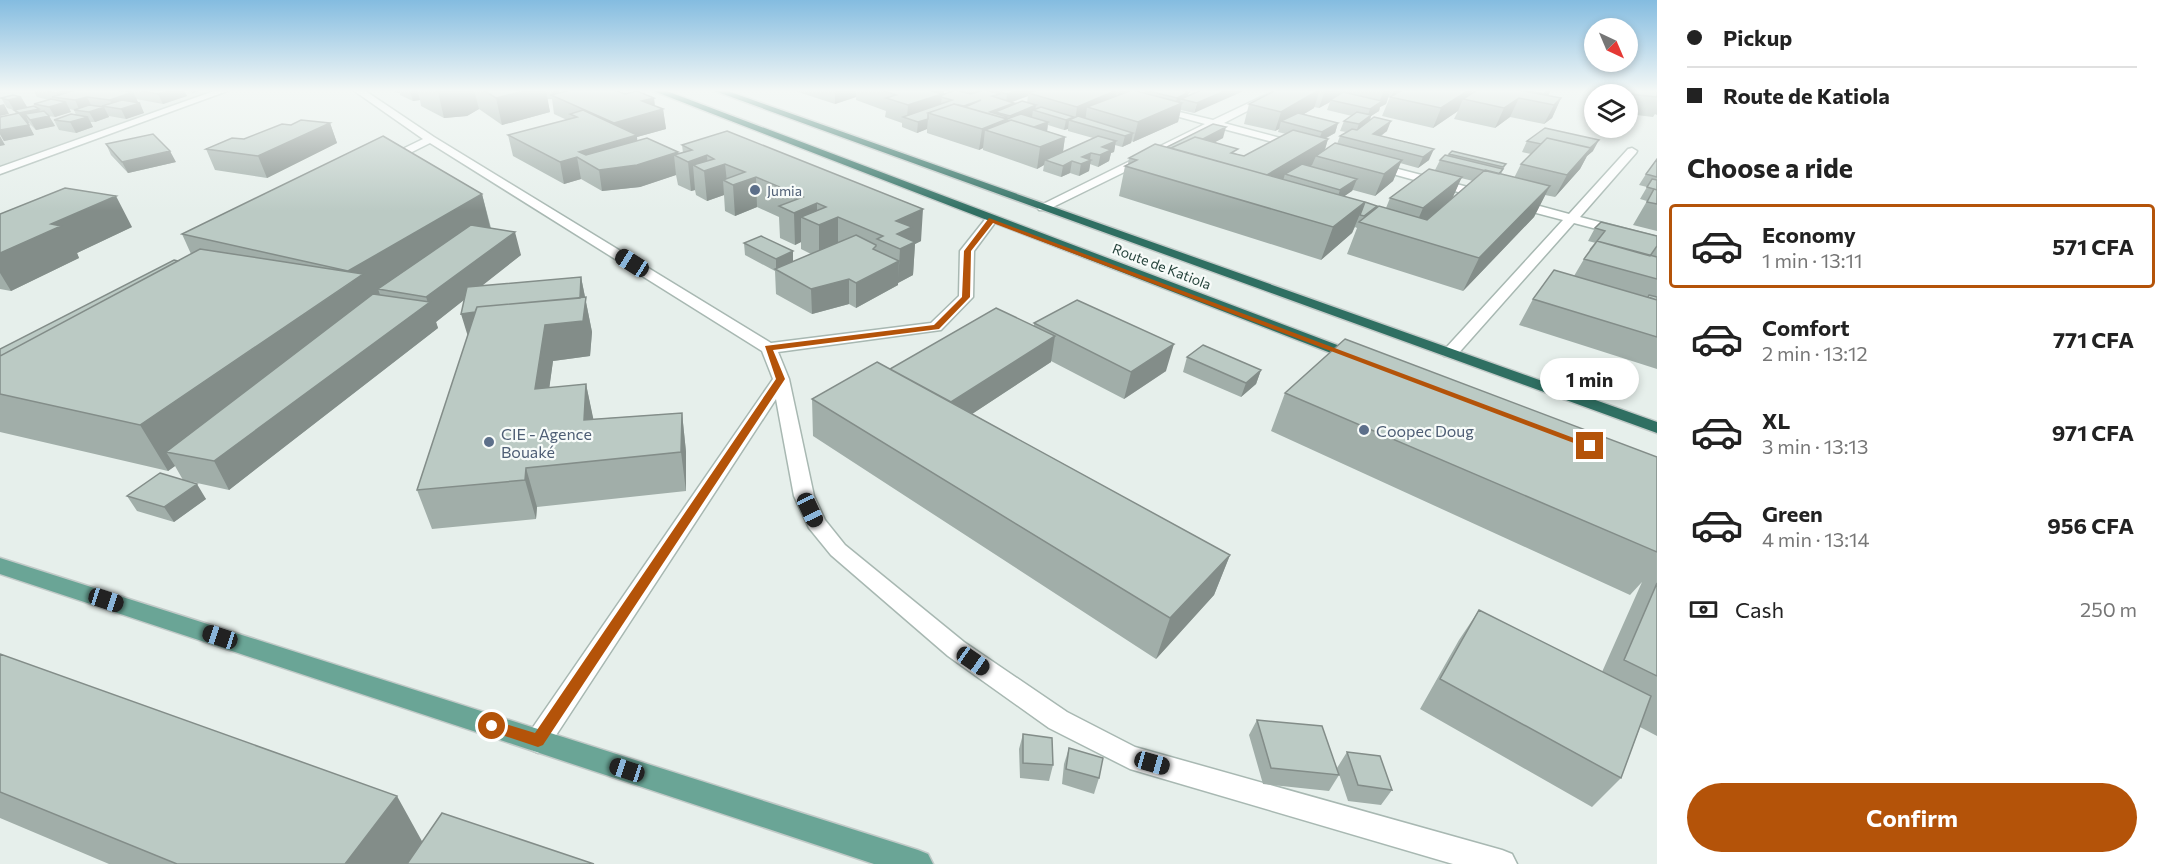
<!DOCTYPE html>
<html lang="en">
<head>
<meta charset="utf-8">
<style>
	:root { --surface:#fff; --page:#f2f2f2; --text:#222; --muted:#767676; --line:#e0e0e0; --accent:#b45309 }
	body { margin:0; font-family:Commissioner,sans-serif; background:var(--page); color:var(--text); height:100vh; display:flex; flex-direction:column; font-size:22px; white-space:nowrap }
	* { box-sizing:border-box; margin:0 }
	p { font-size:20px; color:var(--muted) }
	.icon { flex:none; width:33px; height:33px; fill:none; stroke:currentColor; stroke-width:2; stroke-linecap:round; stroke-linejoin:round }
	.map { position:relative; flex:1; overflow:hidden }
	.side { display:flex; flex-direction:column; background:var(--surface); width:510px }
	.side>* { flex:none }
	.banner { display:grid; align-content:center; height:132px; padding:0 30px; background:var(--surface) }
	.needle { width:39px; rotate:136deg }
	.controls { position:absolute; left:1584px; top:18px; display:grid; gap:12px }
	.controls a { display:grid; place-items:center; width:54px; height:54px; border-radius:50%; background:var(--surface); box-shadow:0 3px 9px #0003; font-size:30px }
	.end { position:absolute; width:27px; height:27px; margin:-14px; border:8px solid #b45309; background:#fff; box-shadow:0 0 0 3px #fff }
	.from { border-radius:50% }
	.bubble { position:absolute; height:42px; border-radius:21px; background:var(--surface); box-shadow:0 3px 9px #0003; font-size:20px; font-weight:700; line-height:42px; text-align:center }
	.car { position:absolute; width:18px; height:36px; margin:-18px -9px; border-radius:8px; box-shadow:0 0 4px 2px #0007; background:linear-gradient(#222 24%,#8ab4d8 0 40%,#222 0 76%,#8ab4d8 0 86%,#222 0) }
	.banner b { display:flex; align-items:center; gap:21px; height:57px; font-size:22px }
	.banner b+b { border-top:2px solid var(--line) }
	.banner i { width:15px; height:15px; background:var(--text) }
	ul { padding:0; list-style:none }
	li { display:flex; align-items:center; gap:18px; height:84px; margin:0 12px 9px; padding:0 18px; border:3px solid transparent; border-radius:6px }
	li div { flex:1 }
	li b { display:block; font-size:22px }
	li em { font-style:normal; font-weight:700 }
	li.on { border-color:var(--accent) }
	li>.icon { width:54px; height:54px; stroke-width:1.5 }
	h2 { padding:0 30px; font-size:27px; line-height:72px }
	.pay { display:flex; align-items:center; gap:15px; height:66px; padding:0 30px; font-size:22px }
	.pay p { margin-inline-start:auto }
	.action { display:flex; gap:12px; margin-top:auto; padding:12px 30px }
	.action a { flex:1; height:69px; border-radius:36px; background:var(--accent); color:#fff; font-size:24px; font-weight:700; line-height:69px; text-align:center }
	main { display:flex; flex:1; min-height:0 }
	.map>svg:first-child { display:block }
	.built { fill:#d4dfda }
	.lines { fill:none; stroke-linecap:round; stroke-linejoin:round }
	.minor-casing { stroke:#a8b8b2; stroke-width:3 }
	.major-casing { stroke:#c2cac8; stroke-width:3 }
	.highway-casing { stroke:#c2cac8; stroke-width:3 }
	.minor { fill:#fff; fill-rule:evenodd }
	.major { fill:#6aa596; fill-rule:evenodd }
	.highway { fill:#2f6f62; fill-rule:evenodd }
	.wall { fill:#a1aea9; fill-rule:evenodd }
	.shaded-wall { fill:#838d89 }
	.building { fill:#bbcac4; stroke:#838d89; stroke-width:1.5 }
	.route { fill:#b45309 }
	.service-dot { fill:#5c6f8a; stroke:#f7fbf9; stroke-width:2 }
	.labels { text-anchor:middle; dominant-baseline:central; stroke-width:4.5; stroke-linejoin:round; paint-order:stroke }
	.far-service-label { font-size:14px; fill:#4e5e75; stroke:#f7fbf9; text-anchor:start }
	.far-street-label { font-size:14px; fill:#24423a; stroke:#f7fbf9 }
	.service-label { font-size:16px; fill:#4e5e75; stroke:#f7fbf9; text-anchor:start }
</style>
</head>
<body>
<main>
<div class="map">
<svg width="1657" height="864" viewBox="0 0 1657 864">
	<rect width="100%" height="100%" fill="#e6efeb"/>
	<path class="built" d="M0,90H208L211,91L0,166Z"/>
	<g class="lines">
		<g class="minor-casing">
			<path id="minor" d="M217,90H230L0,174V167Z
				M353,90H364L434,137L771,343L931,323L959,296L960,251L987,217H995L997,220L974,251L973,297L941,330L778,352L789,379L814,496L825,520L845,545L964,642L1067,712L1135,747L1502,850L1512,854L1517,864H1453L1130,769L1049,728L948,656L831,555L809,528L794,496L776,399L547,749L538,753L529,749L525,741L529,733L773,379L762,351L430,143L390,163H382V159L423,139Z
				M1276,90H1288L1224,123L1303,144V148L1299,149L1216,127L1047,210H1039L1037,207L1205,124L1154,110V106L1213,120Z
				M1632,148L1637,151L1636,153L1580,217L1657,237V245L1574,223L1456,356H1444L1442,353L1444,350L1563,220L1510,206V200L1514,199L1569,214L1628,149Z
				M1375,163L1491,193L1493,196L1487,200L1371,168L1369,166Z"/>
		</g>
		<g class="major-casing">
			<path id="major" d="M0,558L918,850L928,854L933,864H874L0,574Z"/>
		</g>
		<g class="highway-casing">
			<path id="highway" d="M651,90H664L1361,354L1363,357L1361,360H1349Z
				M712,90H725L1657,422V433Z"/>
		</g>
		<use href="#minor" class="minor"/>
		<use href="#major" class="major"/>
		<use href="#highway" class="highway"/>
	</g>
	<path class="wall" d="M33,90H202L193,93L184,90L187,96L163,104L136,99L144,113L126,119L109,116V117L95,122H90L93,127L76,133L59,130L54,120L76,115L74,110L69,109L71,112L55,117L49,116L55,126L36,130L29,123H27L34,135L4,141L0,135V117L16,114L14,110L7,108L1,98L21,97L27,107H36L34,104L49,100L37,97Z
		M391,90H560L558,93L625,94L654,98L655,106L663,109L666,129L637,137V141L678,152L679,154L683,153L682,145L921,241L915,244L913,275L898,283V285L856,308L849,304L812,314L776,294L775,271L745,255L744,243L793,262L811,254L801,249V242L795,245L780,238L779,217L757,207L735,216L725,211L724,195L707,201L696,195L695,190L691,191L678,185L676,175L640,187L602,191L581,179L564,184L513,156L508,135L567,120L554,114L552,99H547L550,112L502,125L479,109L467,116L444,118L421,106L420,100L413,101L400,95V93H397Z
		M792,90H944V94L948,92V90H1130L1116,95V96L1143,93L1144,90L1189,96L1201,90L1194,113L1181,110L1178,122L1133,142L1132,141L1131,143L1122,147L1115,145L1114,152L1111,153L1109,161L1098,167L1090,164L1089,171L1079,176L1070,173L1061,177L1043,171L1044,165L1037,169L983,150V148L979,150L927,133V129L917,133L902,127V123L885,117L886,111L856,100V97L835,104ZM1028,96L1027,103L1014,105V103L1012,102ZM1048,125L1064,130L1068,129V131L1093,138L1063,152L1065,137L1047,131Z
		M1276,90H1551L1548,96L1561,98L1552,118L1544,124L1510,117L1495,128L1454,119L1458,111L1433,128L1382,116L1390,97H1388L1386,104L1380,107L1379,111L1371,116L1370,120L1387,131L1381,136L1429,160L1418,168L1400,163L1393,181L1375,196L1353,190L1344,196L1377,206L1376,208H1386L1390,198L1435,170L1440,160L1448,156L1449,154L1506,164L1501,174L1514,178L1521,164L1531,154L1522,152L1527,141L1593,151L1587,156L1580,169L1555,197L1545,195L1534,217L1463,291L1347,254L1357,228L1355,227L1352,233L1321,260L1119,196L1125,166L1128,164L1129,158L1167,147L1223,138L1215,142L1237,154L1244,156L1286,134L1278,132L1279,129L1275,131L1244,124L1249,104ZM1330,102L1327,110L1352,116L1344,121L1340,131L1346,132L1340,136L1337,144L1325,150L1328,139H1325L1335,133L1338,123L1304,114L1314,108V107L1319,108ZM1461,178L1473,181L1452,199Z
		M1588,90H1657V115L1655,114L1653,117L1628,114V94H1594V97Z
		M330,123L337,143L267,178L215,170L206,149L244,139L290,125Z
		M106,144L176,162L128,173L111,155Z
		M1657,159V231L1633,225L1647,201L1640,199L1647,187L1639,185L1646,174Z
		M482,194L491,228L521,255L481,286L581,277L592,332L590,356L553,361L549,388L586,384L593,419L682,413L686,452V491L537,507L536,519L432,529L417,490L468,336L465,299L436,322L438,328L229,490L188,481L206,499L174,522L137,511L127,496L183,480L175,466L168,471L0,432V349L191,254L182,234Z
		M0,214L132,227L77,253L79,258L11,291L0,289Z
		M1595,228L1657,236V369L1519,325L1533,299L1574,276L1584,259L1596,243L1588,241Z
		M1034,323L1166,371L1124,399L1051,361V362L972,414L1230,555L1214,595L1156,659L813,436L812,399L890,369L1034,326Z
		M1187,357L1261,370L1256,384L1241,397L1183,372Z
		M1285,393L1657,457V736L1640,727L1621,778L1592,807L1420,709L1459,640L1479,610L1602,672L1642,582L1630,595L1271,431Z
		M0,654L422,842L594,864H109L0,818Z
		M1257,720L1339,775L1329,791L1263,784L1249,735Z
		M1023,734L1053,765L1049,781L1020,778L1019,749Z
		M1069,748L1099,778L1094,794L1062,784L1064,764Z
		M1347,752L1392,790L1381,805L1348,801L1337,768Z"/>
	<path class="shaded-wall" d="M66,90H84L59,98L56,93Z
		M171,90H184L187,96L163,104L158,94Z
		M192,90H202L193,93Z
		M417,90L420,100L413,101L410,91Z
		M461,90H474L479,109L467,116L444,118L438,92Z
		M526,90H546L550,112L502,125L496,98Z
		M552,90H560L556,97L553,96Z
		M835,90H856V97L835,104Z
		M928,90H944V95L942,96L940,113H928L907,118L908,105Z
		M1019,90H1044L1028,93V96L1006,104L1007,94Z
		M1117,90L1114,109L1087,107L1085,122H1075L1077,107Z
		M1119,90H1130L1118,95Z
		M1227,90H1246L1194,113L1197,103Z
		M1320,90L1314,108L1289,123L1281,121L1279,129L1275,131L1281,112Z
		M1325,90H1341L1339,97L1330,100V102L1319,108Z
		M1384,90H1391L1386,104L1380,107L1379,111L1371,116L1368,126L1355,135L1359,124L1367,118L1370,109L1379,103Z
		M1394,90H1400L1399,93L1391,97Z
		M1469,90H1472L1467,100L1463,99L1458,111L1433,128L1441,108Z
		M1548,90H1551L1548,96L1540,102L1544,94Z
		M133,92L138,102L113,108L110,100Z
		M1189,92L1187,101L1181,99L1179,104L1182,103L1178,122L1133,142L1138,122L1175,106L1177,98Z
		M21,97L27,107L14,110L8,100Z
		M87,97L92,107L80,111L75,100Z
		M654,98L655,111L663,109L666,129L637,137L639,155L597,169L579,152L617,141L614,123L642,101Z
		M1519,98L1510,117L1495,128L1504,108Z
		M1561,98L1552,118L1544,124L1554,105Z
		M66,102L71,112L55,117L49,107Z
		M140,103L144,113L126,119L121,109Z
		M1014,103L1013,113L995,112V119L990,112Z
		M4,104L9,114L0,116V105Z
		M1036,105L1035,111L1033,110L1032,117L1009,127L1010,116Z
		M104,107L109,117L95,122L89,112Z
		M39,109L43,117L49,116L55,126L36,130L30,120L25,114L29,123L24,124L19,113Z
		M88,117L93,127L76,133L70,122Z
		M1007,117L1005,136L985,130L983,148L979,150L982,129Z
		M1074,117L1073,121L1069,120L1068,129L1064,130L1066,120Z
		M928,119L927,129L917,133L918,122Z
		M1391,121L1387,131L1369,144L1373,134Z
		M1048,122L1047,132H1022Z
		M330,123L337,143L267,178L258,156Z
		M1338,123L1335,133L1318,142L1322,132Z
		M29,125L34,135L4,141L0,134V130Z
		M1226,127L1223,138L1190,155L1178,152Z
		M1133,133L1131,143L1122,147L1125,136Z
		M0,136L5,145L0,146Z
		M1065,137L1062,158L1045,160L1044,165L1037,169L1040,147Z
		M1328,139L1322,158L1316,156L1312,165L1293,177L1285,174L1282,184L1263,177Z
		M1599,140L1593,151L1587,156L1580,169L1555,197L1567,175L1582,154Z
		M1116,141L1114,152L1111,153L1109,161L1098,167L1102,147Z
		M1434,149L1429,160L1418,168L1423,157Z
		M170,151L176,162L128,173L122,162Z
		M678,152L679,158L674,155L676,175L640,187L602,191L599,170Z
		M1091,153L1090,160H1091L1089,171L1079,176L1082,157Z
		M707,155L708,170L725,164L727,182L723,180L724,195L707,201L704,171L693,165L695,190L691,191L688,162Z
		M577,157L581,179L564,184L560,162Z
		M1402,160L1393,181L1375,196L1384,174Z
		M1072,161L1070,173L1061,177L1063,166Z
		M756,177L757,207L735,216L733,185Z
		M1462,177L1452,199L1413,231L1423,208Z
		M1357,179L1352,191L1336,202L1340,190Z
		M1550,186L1534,217L1463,291L1479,258Z
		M482,194L491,231L378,289L382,300L166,452L175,466L168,471L140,425L352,282L348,271Z
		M116,196L132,227L77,253L79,258L11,291L0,273V253L51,224Z
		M1365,202L1352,233L1321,260L1333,227Z
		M817,203V224L801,217V242L795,245L794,213Z
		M923,209L921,241L915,244L913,275L898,283L900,249L895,247L896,221Z
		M838,217V249L819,257V225Z
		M515,232L521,255L436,322L438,328L229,490L214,461L428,303L426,297Z
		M793,251V264L776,270V259Z
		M899,261L898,285L856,308V283Z
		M581,277L592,332L590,356L553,361L544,427L535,389L469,340L461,314Z
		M849,279V304L812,314L811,289Z
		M1055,336L1051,362L940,435L942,407Z
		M1174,344L1166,371L1124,399L1131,372Z
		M1261,370L1256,384L1241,397L1246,383Z
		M586,384L594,422L584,420Z
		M682,413L686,452V491L681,452Z
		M526,468L537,507L536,519L525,480Z
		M197,484L206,499L174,522L164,507Z
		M1230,555L1214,595L1156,659L1170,618Z
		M397,796L423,843L408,864H345Z"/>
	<path class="building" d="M44,90H66L56,93Z
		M76,90H115L133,92L110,100L87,97L75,100L52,97Z
		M137,90H171L158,94Z
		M433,90H461L438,92Z
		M483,90H529L496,98Z
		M570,90H615L625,94L637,91L654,98L642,101L663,109L614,123L551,95Z
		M881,90H929L942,94L908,105L886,98L896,95Z
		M955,90L971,94L983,90H986L1000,94L992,96L1014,103L990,112L1007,117L1004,118L965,107L981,100L964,106L954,104L928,113V119L918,122L903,117L952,100L941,97L942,95Z
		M993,90H1019L1007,94Z
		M1037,90H1117L1077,107L1028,93Z
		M1132,90H1133L1182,103L1138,122L1087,107Z
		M1144,90H1181L1189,92L1177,98Z
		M1201,90H1227L1197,103L1181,99Z
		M1276,90H1319L1281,112L1249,104Z
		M1402,90H1469L1441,108L1390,97Z
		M1477,90H1519L1561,98L1554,105L1519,98L1504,108L1463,99Z
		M1523,90H1548L1544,94Z
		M1616,90H1655L1657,91V97L1620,93Z
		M1343,92L1382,101L1370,109L1330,100Z
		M13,95L21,97L8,100L1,98Z
		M51,99L66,102L49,107L34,104Z
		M122,100L140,103L121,109L102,106Z
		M1022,101L1036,105L1010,116L995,112Z
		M954,104L1007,119L982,129L928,113Z
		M89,105L104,107L89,112L74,110Z
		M34,106L39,109L19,113L14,110Z
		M1041,107L1074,117L1066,120L1033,110Z
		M583,110L637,135L579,152L586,155L647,138L678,152L637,165L599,170L577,157L560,162L508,135L577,117L570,114Z
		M44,111L49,116L30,120L25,114Z
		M1357,112L1371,115L1359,124L1344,121Z
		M19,113L29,125L0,130V117Z
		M1298,113L1338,123L1322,132L1281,121Z
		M71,114L88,117L70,122L54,120Z
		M1021,114L1048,122L1034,127L1011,120L1007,121V119Z
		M1078,116L1133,133L1125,136L1069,120Z
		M1374,117L1391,121L1373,134L1434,149L1423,157L1340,136L1352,129L1357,130Z
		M301,120L330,123L258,156L206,149L232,138L244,139L282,124L291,125Z
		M1011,120L1065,137L1040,147L985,130Z
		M1213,124L1226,127L1203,139L1195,137L1171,148L1167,147Z
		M1545,128L1599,140L1590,148L1547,138L1541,144L1527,141Z
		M1293,130L1328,139L1267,175L1171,148L1195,137L1238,149L1231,153L1244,156Z
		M727,131L923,209L896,221L912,227L897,234L915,242L900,249L877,239L883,236L838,217L819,225L801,217L826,207L817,203L794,213L779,206L803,197L756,177L733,185L723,180L745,172L725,164L704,171L693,165L714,159L707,155L688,162L674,155L692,150L682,145Z
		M153,134L170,151L122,162L106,144Z
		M383,136L482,194L348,271L182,234Z
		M1098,136L1116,141L1102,147L1111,150L1100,155L1091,153L1082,157L1091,160L1081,164L1072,161L1063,166L1045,160Z
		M1547,138L1591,148L1567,175L1521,164Z
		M1335,143L1402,160L1384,174L1316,156Z
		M1155,144L1365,202L1333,227L1125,166L1137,160L1129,158Z
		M1452,151L1506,164L1503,167L1449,154Z
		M1445,155L1503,169L1499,174L1440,160Z
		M1657,159V177L1646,174Z
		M1302,164L1357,179L1340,190L1285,174Z
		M1429,169L1462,177L1423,208L1390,198Z
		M1485,170L1550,186L1479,258L1359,222L1379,206L1427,220Z
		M1652,179L1657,180V190L1647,187Z
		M65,188L116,196L51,224L61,226L0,253V214Z
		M1654,189L1657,190V204L1647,202Z
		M1365,202L1377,206L1364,216L1360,215Z
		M1601,222L1657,236V246L1650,256L1597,241L1590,250L1605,231L1595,228Z
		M471,225L515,232L426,297L378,289Z
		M856,235L876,245V246L873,249L899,261L856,283L849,279L811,289L775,269Z
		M761,236L793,251L776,259L744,243Z
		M1597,241L1657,257V279L1584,259Z
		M200,249L363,274L140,425L0,394V356Z
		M174,260L178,261L0,356V349Z
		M1554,270L1657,300V337L1533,299Z
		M581,277L580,298L477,307L475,312L461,314L467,287Z
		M373,294L430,302L214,461L166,452Z
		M1649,295L1657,297V300L1648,297Z
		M586,297L583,321L545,325L535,389L586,384L584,420L682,413L681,452L526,468L525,480L417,490L477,307Z
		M1077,300L1174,344L1131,372L1034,323Z
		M996,308L1055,336L951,402L890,369Z
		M1345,339L1657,457V552L1285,393Z
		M1203,345L1261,370L1246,383L1187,357Z
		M877,362L1230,555L1170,618L812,399Z
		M160,473L197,484L164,507L127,496Z
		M1657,583V676L1624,660Z
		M1479,610L1651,696L1621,778L1440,679Z
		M0,654L397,796L345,864H177L0,792Z
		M1257,720L1322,726L1339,775L1271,768Z
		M1023,734L1052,738L1053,765L1023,763Z
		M1069,748L1103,758L1099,778L1066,769Z
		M1347,752L1380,756L1392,790L1358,785Z
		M442,813L594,864H407Z"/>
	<linearGradient id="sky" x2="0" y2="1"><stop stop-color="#84bce0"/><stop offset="0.43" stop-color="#f4f8f6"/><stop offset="1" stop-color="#f4f8f6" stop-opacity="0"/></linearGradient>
	<rect width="1657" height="211" fill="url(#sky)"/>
	<path class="route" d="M989,218L1595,446L1587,448L993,223L971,251L970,297L939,329L773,350L785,379L543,745L538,747L487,730L485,726L487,722L492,720L535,733L776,379L765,346L934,325L962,297L964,251Z"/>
	<g class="service-dot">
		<circle cx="755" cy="190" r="6"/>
		<circle cx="1364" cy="430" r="6"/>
		<circle cx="489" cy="442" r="6"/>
	</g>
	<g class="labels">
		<g class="far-service-label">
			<text x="767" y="190">Jumia</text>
		</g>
		<g class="far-street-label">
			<text transform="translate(1162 266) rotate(21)">Route de Katiola</text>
		</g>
		<g class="service-label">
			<text x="1376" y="430">Coopec Doug</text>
			<text x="501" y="433">CIE - Agence<tspan x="501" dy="18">Bouaké</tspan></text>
		</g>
	</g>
</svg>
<div class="controls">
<a><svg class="needle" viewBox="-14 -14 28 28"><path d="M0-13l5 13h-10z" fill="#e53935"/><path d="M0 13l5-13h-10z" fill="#767676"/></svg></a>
<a><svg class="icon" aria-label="layers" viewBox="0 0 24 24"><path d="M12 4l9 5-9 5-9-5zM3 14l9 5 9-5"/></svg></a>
</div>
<i class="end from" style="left:492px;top:726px"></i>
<i class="end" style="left:1590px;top:446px"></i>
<div class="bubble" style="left:1540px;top:358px;width:99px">1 min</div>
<i class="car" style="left:632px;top:263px;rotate:302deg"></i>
<i class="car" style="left:810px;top:510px;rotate:155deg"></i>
<i class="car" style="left:106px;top:600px;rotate:108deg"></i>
<i class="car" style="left:220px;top:637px;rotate:288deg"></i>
<i class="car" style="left:973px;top:661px;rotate:125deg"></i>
<i class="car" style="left:1152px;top:763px;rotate:106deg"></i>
<i class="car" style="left:627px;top:770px;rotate:288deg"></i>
</div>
<section class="side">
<div class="banner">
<b><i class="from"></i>Pickup</b>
<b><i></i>Route de Katiola</b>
</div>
<h2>Choose a ride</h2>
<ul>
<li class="on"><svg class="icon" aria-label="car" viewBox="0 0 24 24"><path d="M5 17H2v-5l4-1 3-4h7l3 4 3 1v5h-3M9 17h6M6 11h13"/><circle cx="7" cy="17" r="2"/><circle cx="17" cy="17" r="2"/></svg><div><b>Economy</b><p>1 min · 13:11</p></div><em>571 CFA</em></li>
<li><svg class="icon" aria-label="car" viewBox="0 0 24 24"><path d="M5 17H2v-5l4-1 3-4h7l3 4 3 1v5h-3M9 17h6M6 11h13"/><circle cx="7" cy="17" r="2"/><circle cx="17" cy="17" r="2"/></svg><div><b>Comfort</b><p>2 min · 13:12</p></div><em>771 CFA</em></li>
<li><svg class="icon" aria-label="car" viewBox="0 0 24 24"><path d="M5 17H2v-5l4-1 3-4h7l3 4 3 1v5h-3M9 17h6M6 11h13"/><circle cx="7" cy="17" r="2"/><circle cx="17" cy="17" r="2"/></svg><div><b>XL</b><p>3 min · 13:13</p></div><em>971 CFA</em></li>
<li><svg class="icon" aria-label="car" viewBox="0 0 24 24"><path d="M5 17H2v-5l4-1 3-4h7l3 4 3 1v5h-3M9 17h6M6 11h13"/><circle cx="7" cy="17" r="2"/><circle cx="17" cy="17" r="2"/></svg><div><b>Green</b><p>4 min · 13:14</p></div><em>956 CFA</em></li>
</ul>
<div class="pay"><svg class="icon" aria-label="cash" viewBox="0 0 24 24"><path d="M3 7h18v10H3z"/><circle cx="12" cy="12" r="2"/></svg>Cash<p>250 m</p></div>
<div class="action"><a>Confirm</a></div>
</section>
</main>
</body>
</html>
